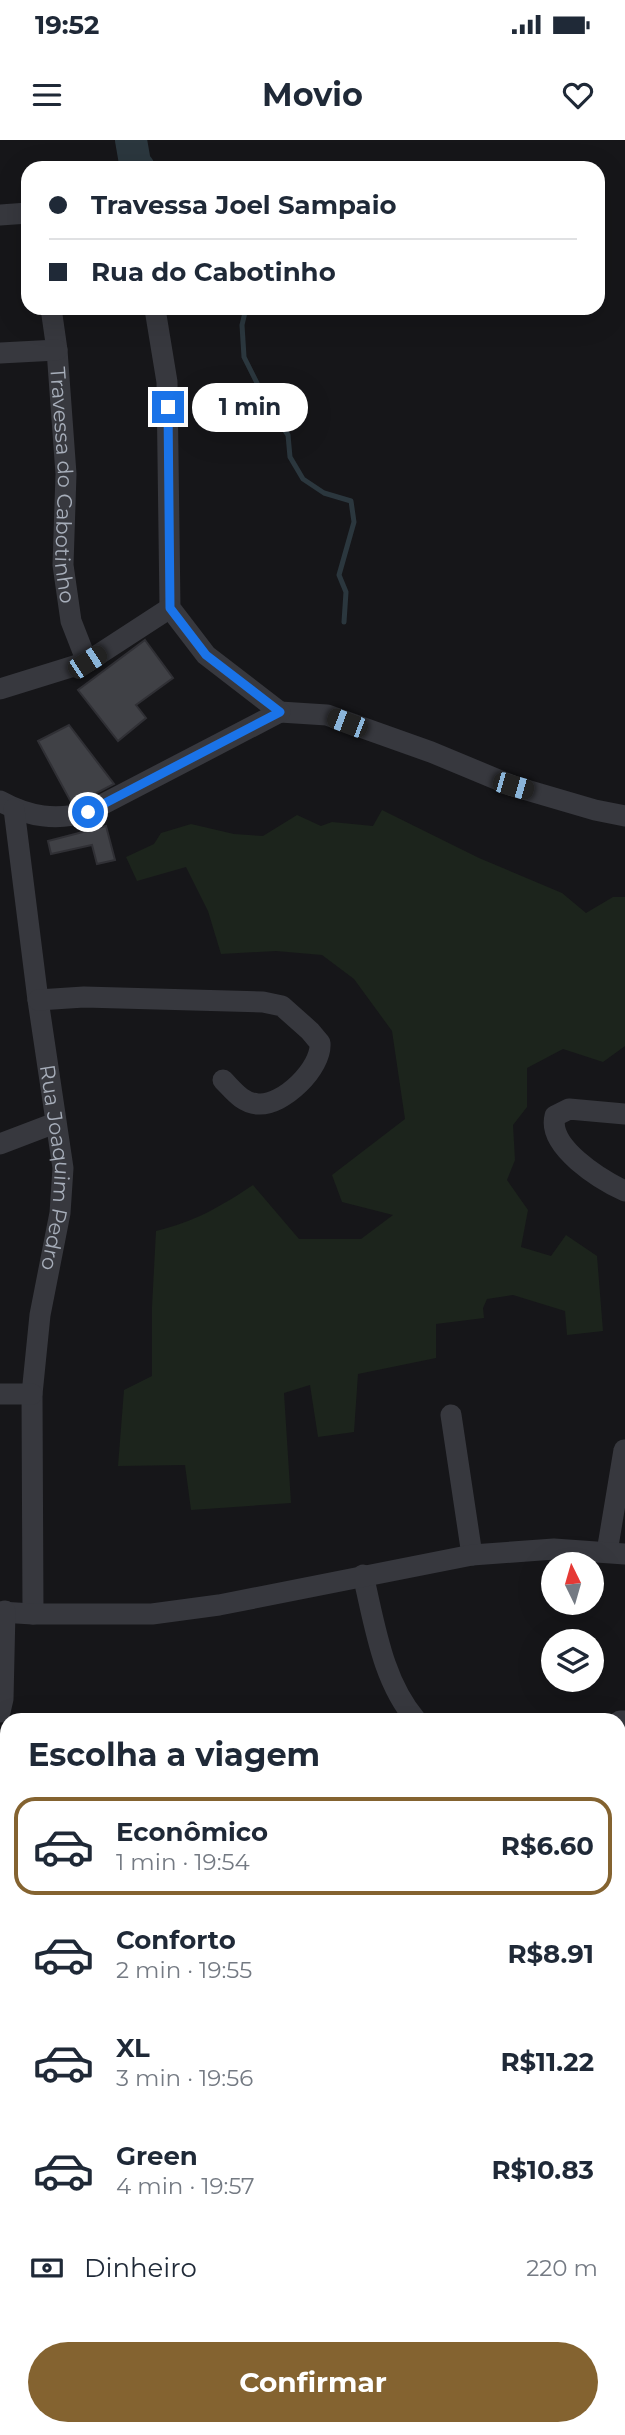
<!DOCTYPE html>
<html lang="pt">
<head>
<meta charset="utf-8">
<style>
	:root { --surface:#fff; --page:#f6f6f7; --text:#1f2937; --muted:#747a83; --line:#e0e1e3; --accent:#846330 }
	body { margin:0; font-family:Montserrat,sans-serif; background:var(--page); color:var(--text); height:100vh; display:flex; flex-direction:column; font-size:26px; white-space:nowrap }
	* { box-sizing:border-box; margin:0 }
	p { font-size:23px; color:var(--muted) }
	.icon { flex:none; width:38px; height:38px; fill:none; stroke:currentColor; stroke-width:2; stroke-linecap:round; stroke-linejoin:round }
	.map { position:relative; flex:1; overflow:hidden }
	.details { position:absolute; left:0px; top:1573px; width:626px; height:723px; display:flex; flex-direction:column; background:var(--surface); border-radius:21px 21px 0 0; box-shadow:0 7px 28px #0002 }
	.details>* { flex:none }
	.banner { position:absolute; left:21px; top:21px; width:584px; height:154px; border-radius:21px; box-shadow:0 7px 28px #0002; display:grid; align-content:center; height:154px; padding:0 28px; background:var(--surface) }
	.needle { width:46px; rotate:355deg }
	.controls { position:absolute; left:541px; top:1412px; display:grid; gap:14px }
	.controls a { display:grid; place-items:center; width:63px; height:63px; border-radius:50%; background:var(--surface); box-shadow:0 7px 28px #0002; font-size:35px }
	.end { position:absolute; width:32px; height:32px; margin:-16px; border:9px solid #1a73e8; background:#fff; box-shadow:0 0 0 4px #fff }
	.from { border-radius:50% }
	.bubble { position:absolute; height:49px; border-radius:24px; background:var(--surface); box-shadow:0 7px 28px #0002; font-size:23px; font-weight:700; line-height:49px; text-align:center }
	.car { position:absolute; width:21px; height:42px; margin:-21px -10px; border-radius:9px; box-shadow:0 0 5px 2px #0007; background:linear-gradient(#222 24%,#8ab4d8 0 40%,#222 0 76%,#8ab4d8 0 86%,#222 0) }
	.banner b { display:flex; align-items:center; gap:24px; height:66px; font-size:26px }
	.banner b+b { border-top:2px solid var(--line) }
	.banner i { width:18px; height:18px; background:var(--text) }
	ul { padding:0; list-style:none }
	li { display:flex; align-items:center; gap:21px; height:98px; margin:0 14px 10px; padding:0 14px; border:4px solid transparent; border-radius:21px }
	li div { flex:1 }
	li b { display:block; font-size:26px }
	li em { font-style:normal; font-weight:700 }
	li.on { border-color:var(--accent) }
	li>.icon { width:63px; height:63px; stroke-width:1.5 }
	h2 { padding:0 28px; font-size:32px; line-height:84px }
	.pay { display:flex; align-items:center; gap:18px; height:77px; padding:0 28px; font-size:26px }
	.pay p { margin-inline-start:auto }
	.cta { display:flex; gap:14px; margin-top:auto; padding:14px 28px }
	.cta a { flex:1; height:80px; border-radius:42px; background:var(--accent); color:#fff; font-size:28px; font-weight:700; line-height:80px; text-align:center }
	.status { display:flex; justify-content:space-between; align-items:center; height:49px; padding:0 35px; background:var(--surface); direction:ltr }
	.status svg { height:19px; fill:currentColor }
	header { display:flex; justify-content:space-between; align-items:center; height:91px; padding:0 28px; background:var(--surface); font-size:32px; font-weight:700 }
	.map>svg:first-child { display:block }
	.built { fill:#222226 }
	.green { fill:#1c241c }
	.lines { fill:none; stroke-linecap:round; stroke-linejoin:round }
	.stream { stroke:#2b373e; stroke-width:5 }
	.river { stroke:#2b373e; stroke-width:32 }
	.building { fill:#404146; stroke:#303035; stroke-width:2 }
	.path { stroke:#3d4045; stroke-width:3.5; stroke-dasharray:3.5 5; stroke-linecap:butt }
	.street { stroke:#37383e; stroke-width:21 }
	.route { stroke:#1a73e8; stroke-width:9 }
	.labels { text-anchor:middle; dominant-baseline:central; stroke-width:5; stroke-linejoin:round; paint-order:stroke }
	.street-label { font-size:21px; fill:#a7aeba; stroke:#111114 }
</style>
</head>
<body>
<div class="status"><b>19:52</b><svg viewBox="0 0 49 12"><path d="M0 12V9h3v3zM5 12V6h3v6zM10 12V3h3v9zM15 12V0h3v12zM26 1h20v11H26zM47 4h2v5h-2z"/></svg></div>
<header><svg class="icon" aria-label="menu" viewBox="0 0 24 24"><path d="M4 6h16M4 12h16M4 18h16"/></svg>Movio<svg class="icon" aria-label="heart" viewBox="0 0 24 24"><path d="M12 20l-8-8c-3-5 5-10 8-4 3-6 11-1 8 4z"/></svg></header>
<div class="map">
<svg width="625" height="2295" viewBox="0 0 625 2295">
	<rect width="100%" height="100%" fill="#161619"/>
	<path class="built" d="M0,1994L7,1998V2138L0,2147Z"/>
	<path class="green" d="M382,670L479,718L562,753L586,773L613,757H625V906L603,922L563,909L527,928V967L513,985L515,1020L507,1040L528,1070L521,1107L551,1116L566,1095L597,1116L603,1191L567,1195L565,1171L513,1155L487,1159L483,1168L484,1178L436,1184V1218L358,1234L354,1292L318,1297L310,1245L284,1253L291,1363L191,1370L185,1325L118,1326L124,1250L152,1236V1167L156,1091C194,1082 220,1067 253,1045L299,1099H361L393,1075L342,1062L332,1035L405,979L392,891L354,839L322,815L276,811L221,814L208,771L186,727L137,741L126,717L154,704L161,693L191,684L234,694L263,696L297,675L321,686L332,682L373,686Z"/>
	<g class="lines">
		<path class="stream" d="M246,168L242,185L244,217L270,269L288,295L290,317L303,339L324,353L351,361L354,382L339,435L346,452L344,482"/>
		<path class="river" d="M131,0L135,23L139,28"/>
	</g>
	<path class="building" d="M145,500L173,538L136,565L146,578L118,601L78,550Z
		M69,585L114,644L83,660L71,662L38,601Z
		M106,686L115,720L97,724L92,705L51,714L48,701Z"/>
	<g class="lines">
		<path class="path" d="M620,1921L625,1924
			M620,2230L625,2225
			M546,2295L553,2289"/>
		<g class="street">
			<path d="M0,75L28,73"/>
			<path id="s1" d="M51,168L57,210L66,334L63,425L71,481L87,522"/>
			<path d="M155,169L167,242L170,468L206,515L280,572"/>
			<path d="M0,213L57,210"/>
			<path d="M0,549L87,522L170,468"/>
			<path d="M280,572L327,575L431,612L513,646L595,670L625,676"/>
			<path d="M0,661C29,677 56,681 88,672L280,572"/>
			<path id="s2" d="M14,669L38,860L63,1028L60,1073L40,1175L32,1254L33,1474"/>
			<path d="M38,860L84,857L263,862L282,866L310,891L320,903C322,928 283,966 258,964C242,963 233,950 223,940"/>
			<path d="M625,974L569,969L555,976C547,1007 601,1040 625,1051"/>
			<path d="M0,1004L55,983"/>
			<path d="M0,1254H32"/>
			<path d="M451,1275L472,1415"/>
			<path d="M607,1412L624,1310"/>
			<path d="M363,1435C375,1485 382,1540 416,1580"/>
			<path d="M0,1472L33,1474H152L219,1465L472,1415L554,1409L625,1414"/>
			<path d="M0,1572L3,1559L5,1471"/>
			<path d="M620,1581H625"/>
			<path d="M0,1717L7,1716"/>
			<path d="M0,1971L7,1975"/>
			<path d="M98,2289L103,2295"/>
			<path d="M312,2289L316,2295"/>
			<path d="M190,2295L197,2289"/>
		</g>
	</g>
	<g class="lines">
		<path class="route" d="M88,672L280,572L206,515L170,468L168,267"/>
	</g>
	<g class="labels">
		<g class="street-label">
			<text stroke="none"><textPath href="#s1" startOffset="178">Travessa do Cabotinho</textPath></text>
			<text stroke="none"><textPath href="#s2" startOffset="362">Rua Joaquim Pedro</textPath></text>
		</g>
	</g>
</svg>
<div class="controls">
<a><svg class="needle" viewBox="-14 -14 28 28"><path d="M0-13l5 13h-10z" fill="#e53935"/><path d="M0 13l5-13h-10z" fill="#747a83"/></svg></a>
<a><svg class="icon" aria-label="layers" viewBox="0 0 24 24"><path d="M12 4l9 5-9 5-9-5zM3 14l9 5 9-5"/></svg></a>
</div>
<i class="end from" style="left:88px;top:672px"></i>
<i class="end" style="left:168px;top:267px"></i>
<div class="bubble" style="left:192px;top:243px;width:116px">1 min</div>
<i class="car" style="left:87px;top:522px;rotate:57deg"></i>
<i class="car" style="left:347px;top:583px;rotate:291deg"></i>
<i class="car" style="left:513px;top:646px;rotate:106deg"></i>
<div class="banner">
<b><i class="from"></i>Travessa Joel Sampaio</b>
<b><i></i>Rua do Cabotinho</b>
</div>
<section class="details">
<h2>Escolha a viagem</h2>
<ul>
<li class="on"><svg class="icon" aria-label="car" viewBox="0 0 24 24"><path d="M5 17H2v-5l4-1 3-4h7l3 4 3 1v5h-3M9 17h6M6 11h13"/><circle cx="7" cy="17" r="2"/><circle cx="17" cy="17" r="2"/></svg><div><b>Econômico</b><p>1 min · 19:54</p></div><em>R$6.60</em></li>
<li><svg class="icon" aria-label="car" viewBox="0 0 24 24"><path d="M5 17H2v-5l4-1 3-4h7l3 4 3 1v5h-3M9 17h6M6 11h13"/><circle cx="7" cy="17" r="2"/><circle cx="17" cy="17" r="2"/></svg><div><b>Conforto</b><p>2 min · 19:55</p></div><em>R$8.91</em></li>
<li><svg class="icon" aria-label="car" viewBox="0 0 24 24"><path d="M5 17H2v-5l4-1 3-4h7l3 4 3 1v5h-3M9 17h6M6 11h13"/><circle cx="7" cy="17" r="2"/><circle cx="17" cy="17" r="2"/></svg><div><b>XL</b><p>3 min · 19:56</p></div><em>R$11.22</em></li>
<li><svg class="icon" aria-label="car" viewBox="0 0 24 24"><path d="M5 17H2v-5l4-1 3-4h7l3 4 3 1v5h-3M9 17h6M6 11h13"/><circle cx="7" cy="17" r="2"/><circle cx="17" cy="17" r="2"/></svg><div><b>Green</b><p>4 min · 19:57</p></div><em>R$10.83</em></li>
</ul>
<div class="pay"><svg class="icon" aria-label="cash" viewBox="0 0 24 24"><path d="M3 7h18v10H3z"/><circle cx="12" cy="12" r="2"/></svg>Dinheiro<p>220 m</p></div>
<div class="cta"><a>Confirmar</a></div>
</section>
</div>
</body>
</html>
